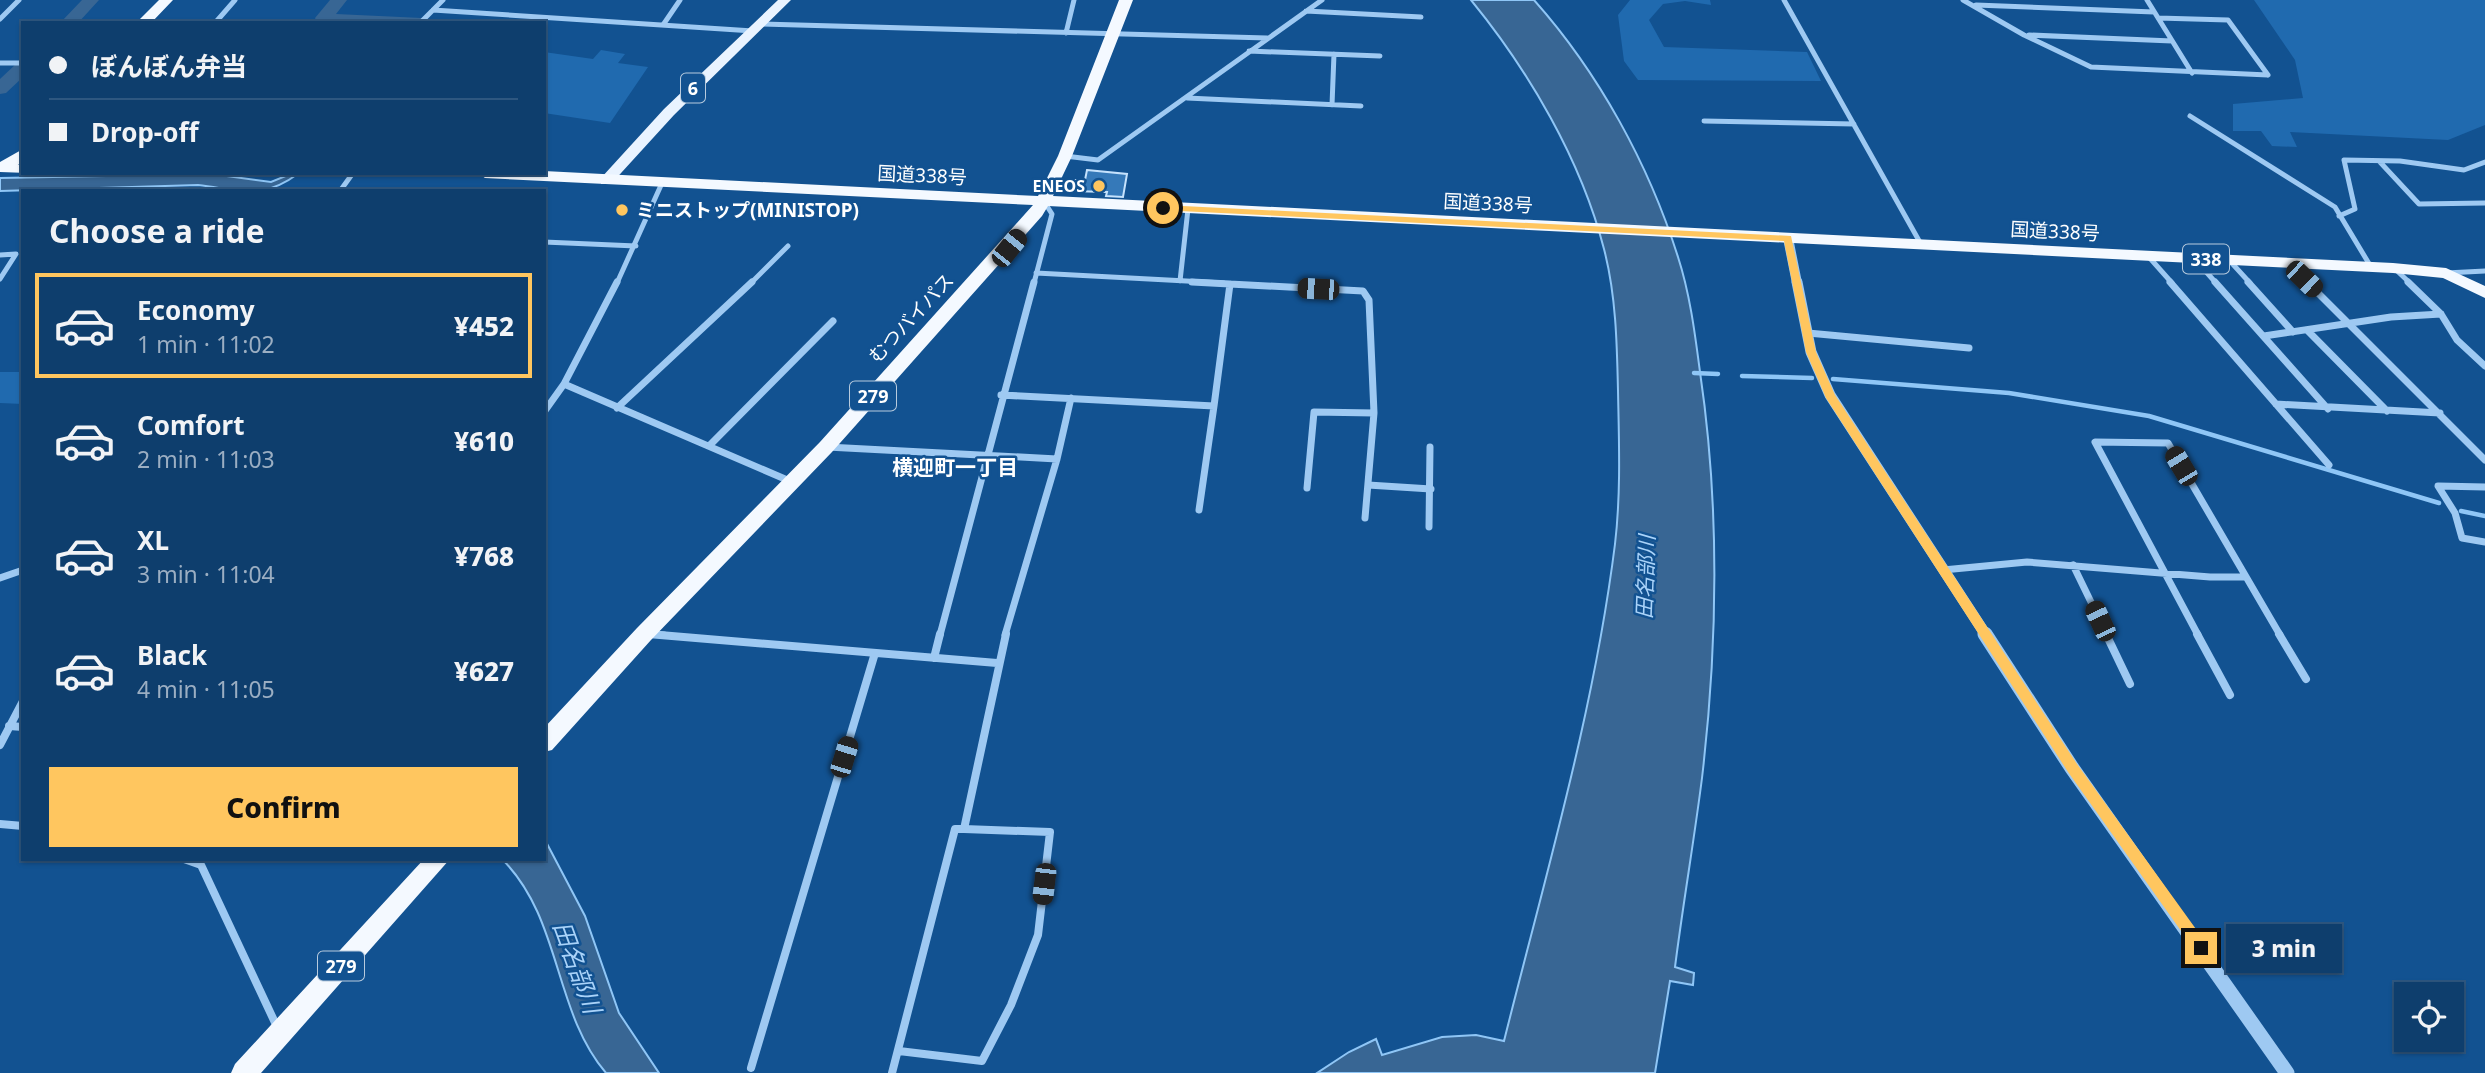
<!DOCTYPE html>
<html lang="en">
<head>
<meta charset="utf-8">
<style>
	:root { --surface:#0e3e6d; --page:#1c4975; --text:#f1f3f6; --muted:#9baec2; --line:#2e5780; --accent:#ffc65f }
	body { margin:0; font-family:"Noto Sans","Noto Sans JP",sans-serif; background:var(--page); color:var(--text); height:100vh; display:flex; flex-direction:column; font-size:26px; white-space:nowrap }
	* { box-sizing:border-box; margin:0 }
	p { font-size:23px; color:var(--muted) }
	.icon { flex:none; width:38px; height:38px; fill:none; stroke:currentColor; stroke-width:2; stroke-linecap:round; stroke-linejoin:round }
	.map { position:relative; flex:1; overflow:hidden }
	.sheet { position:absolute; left:21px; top:189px; width:525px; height:672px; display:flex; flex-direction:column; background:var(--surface); border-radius:0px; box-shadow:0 2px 5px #0004,0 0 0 2px var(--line) }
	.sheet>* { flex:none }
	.hud { position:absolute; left:21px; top:21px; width:525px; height:154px; border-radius:0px; box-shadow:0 2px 5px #0004,0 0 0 2px var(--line); display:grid; align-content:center; height:154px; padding:0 28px; background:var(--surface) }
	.fabs { position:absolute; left:2394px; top:982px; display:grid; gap:14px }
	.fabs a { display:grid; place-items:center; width:70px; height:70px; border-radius:0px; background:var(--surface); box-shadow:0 2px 5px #0004,0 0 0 2px var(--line); font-size:35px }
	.end { position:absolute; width:32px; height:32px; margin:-16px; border:9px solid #ffc65f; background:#111; box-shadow:0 0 0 4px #111 }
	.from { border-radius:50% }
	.bubble { position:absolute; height:49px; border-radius:0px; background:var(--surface); box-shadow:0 2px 5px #0004,0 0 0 2px var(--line); font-size:23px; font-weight:800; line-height:49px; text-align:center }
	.car { position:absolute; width:21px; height:42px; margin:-21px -10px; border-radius:9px; box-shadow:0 0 5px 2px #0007; background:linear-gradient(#222 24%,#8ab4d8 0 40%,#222 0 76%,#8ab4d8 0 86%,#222 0) }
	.hud b { display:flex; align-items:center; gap:24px; height:66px; font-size:26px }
	.hud b+b { border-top:2px solid var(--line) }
	.hud i { width:18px; height:18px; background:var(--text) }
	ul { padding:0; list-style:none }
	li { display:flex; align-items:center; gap:21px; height:105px; margin:0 14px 10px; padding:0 14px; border:4px solid transparent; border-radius:0px }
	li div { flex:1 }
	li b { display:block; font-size:26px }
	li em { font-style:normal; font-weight:800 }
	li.active { border-color:var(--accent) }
	li>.icon { width:63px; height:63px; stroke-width:1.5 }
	h2 { padding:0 28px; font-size:32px; line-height:84px }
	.primary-button { display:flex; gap:14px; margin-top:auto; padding:14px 28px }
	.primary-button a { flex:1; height:80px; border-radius:0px; background:var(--accent); color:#111; font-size:28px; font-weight:800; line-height:80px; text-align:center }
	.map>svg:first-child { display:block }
	.green { fill:#206aaf }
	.water { fill:#386694; stroke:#8fc6f6; stroke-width:2 }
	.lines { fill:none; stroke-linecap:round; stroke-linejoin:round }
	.stream { stroke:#8fc6f6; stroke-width:4.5 }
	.river { fill:#386694; fill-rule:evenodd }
	.building { fill:#3579b9; stroke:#c5e2fd; stroke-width:2 }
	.minor-far2 { stroke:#9ec9f2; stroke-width:5 }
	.minor-far1 { stroke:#9ec9f2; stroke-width:7 }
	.minor { stroke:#9ec9f2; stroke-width:8 }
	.tertiary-far2 { stroke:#9ec9f2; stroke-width:10 }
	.tertiary-far1 { stroke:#9ec9f2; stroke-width:11 }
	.tertiary { stroke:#9ec9f2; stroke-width:15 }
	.primary { fill:#e9f3ff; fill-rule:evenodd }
	.trunk { fill:#f4f9ff; fill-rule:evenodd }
	.route { fill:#ffc65f }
	.poi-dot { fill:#ffc65f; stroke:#125291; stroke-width:2.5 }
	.labels { text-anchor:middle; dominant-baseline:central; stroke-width:5; stroke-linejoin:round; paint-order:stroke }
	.far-poi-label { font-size:16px; font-weight:bold; fill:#fff; stroke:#125291; text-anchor:end }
	.shield { fill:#125291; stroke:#b8cbde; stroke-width:2 }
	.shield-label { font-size:18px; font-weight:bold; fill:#fff }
	.street-label { font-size:19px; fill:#fff; stroke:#125291 }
	.poi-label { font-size:19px; font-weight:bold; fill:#fff; stroke:#125291; text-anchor:start }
	.neighbourhood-label { font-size:21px; font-weight:bold; fill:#fff; stroke:#125291 }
	.water-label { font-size:21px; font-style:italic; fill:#aad3f9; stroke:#125291 }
	.near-water-label { font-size:24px; font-style:italic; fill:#aad3f9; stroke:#125291 }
</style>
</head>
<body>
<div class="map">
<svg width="2485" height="1073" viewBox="0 0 2485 1073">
	<rect width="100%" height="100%" fill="#125291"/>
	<path class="green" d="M1630,0H1710L1711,5L1685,1L1663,4L1649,20L1664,47L1807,52L1821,81L1638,80L1624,61L1618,15Z
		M2254,0H2485V125L2448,140L2290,132L2297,147L2272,146L2261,131H2233V104L2303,98L2295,60Z
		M601,50L625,54L618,63L648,67L610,123L544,113V52L593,59Z
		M0,372H23V404L0,403Z"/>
	<path class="water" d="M1471,0H1534C1599,73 1649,165 1678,257C1690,294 1695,334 1700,372C1720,507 1718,642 1702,778C1694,841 1683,904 1675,967L1694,973L1693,985L1670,981L1655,1073H1317L1349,1052L1376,1039L1382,1055L1442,1037L1476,1035L1504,1041C1545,877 1594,712 1615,544C1621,493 1619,442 1618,391C1617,344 1616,295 1604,249C1581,160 1529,71 1471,0Z
		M293,173H299C262,201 241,190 198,185L0,191V178L212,174L271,182Z
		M544,838L585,916L619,1013L659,1073H606C553,1011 562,919 502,859H544Z"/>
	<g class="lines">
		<path class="stream" d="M1694,373L1718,374
			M1742,376L1812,378
			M1833,379L2009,393L2149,416L2439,503
			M2461,511L2485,516"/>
		<path class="river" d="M82,0H99L78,23H60Z
			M330,0H347L336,14L422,18L430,23L317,22L315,18Z
			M23,62V77L6,93L0,94V79L17,63Z"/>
	</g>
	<path class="building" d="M1087,170L1127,174L1123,197L1106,196L1107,192L1072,191L1074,180H1085Z"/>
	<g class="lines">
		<path class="minor-far2" d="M1784,0L1922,246
			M1963,0L2024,35L2091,67L2268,75
			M2147,0L2192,73
			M1976,5L2154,12
			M433,10L753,31
			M1306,11L1421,17
			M2158,18L2228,20L2268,75
			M0,19L19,0
			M215,23L235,0
			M420,23L443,0
			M760,24L1267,38
			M663,25L680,0
			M1066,33L1074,0
			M2029,35L2172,41
			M1249,51L1380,56
			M0,63H23
			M1187,98L1361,106
			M1332,105L1334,54
			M2190,116L2335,207L2371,267
			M1704,121L1854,124
			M1065,156L1098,160L1322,0
			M2379,161L2419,204L2485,203
			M340,191L353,173
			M2339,216L2355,209L2344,160L2400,161L2464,170L2485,162
			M544,242L636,246
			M0,255L16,254L0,279
			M2148,256L2172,283
			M2194,258L2216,283
			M2229,260L2250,283
			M2289,264L2308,283
			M2394,268L2410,283
			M1036,273L1224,283
			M2446,273L2485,271
			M1180,281L1188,209
			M617,283L662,183
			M751,283L788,246
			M1034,283L1052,214L1045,203"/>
		<path class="minor-far1" d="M1192,282L1363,291L1369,300L1374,413L1365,518
			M2170,282L2329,465
			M2215,282L2328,409
			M2248,282L2293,332
			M2307,282L2485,460
			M2408,282L2441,314L2457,340L2485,366
			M2307,330L2387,411
			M1808,333L1969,348
			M2264,336L2391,317L2441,314
			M564,384L792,482
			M1001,395L1214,406L1230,284
			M2276,404L2440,413
			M617,408L752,282
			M544,412L564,384L617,282
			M709,446L833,321
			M827,447L1057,459
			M1368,485L1431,489
			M2485,487L2438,486L2455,513L2462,538L2485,542
			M1307,488L1314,412L1374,413
			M1199,510L1214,406
			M1429,527L1430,447
			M2073,565L2107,635
			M1943,570L2027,562L2210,577H2246
			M0,578L23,570
			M648,634L664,635
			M940,635L1034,282
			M1005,635L1057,459L1071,398
			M2198,635L2095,442L2168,443L2280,635"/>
		<path class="minor" d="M648,634L997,663
			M2106,634L2130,684
			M2197,634L2230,695
			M2279,634L2306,679
			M934,658L940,634
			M9,726L23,727
			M0,745L23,701
			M0,824L23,826
			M184,859L201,865L278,1029
			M899,1051L982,1061L1011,1005L1038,935L1050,832L964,829
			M751,1068L875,653
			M892,1073L955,829H964L1006,634"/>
		<path class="tertiary-far2" d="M1788,238L1797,283"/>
		<path class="tertiary-far1" d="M1797,282L1811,352L1830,395L1986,635"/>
		<path class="tertiary" d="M1985,634L2072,768L2287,1073"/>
		<path class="primary" d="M778,0H791L674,115L611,184H601V178L664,109Z"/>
		<path class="trunk" d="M159,0H173L151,23H136Z
			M1119,0H1133L1072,156L1053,196L2393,263L2446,268L2485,286V298L2443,278L2393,273L1048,206L1042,216L832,452L651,640L552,750L544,752V728L637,628L820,442L1033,205L485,178L478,173L544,171L1038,196L1058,156Z
			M23,149V161L18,165H23V173H28L0,172V162Z
			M424,859H450L261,1073H231L235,1064Z"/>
	</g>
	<path class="route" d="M1163,205L1791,236L1816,352L1835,395L2077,764L2206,943V952H2196L2068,772L1826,398L1806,352L1784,241L1159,210Z"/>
	<g class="poi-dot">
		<circle cx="1099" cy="186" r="7"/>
		<circle cx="622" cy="210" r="7"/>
	</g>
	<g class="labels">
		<g class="far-poi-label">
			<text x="1085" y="186">ENEOS</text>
		</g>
		<g class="shield">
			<rect x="681" y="73.5" width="24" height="29" rx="5"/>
			<rect x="2183" y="244.5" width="46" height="29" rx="5"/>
			<rect x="850" y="381.5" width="46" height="29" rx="5"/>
			<rect x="318" y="951.5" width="46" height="29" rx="5"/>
		</g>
		<g class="shield-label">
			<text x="693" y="88">6</text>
			<text x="2206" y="259">338</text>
			<text x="873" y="396">279</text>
			<text x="341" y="966">279</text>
		</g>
		<g class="street-label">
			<text transform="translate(922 175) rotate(3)">国道338号</text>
			<text transform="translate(1488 203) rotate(3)">国道338号</text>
			<text transform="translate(2055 231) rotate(3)">国道338号</text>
			<text transform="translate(911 318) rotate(-47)">むつバイパス</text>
		</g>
		<g class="poi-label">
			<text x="636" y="210">ミニストップ(MINISTOP)</text>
		</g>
		<g class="neighbourhood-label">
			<text x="955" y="467">横迎町一丁目</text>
		</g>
		<g class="water-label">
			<text transform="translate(1645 577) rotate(-88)">田名部川</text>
		</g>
		<g class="near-water-label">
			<text transform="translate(578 967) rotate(70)">田名部川</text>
		</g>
	</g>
</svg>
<div class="fabs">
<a><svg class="icon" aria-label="locate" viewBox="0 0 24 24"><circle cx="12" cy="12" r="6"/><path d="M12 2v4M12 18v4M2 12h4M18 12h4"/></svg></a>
</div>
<i class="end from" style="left:1163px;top:208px"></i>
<i class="end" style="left:2201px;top:948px"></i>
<div class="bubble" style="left:2226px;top:924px;width:116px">3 min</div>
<i class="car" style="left:1009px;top:248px;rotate:39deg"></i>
<i class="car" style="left:2304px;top:279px;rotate:134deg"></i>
<i class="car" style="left:1318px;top:289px;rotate:273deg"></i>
<i class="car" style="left:2181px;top:466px;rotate:329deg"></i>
<i class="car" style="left:2100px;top:621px;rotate:335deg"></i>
<i class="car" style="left:844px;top:757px;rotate:17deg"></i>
<i class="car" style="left:1044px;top:884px;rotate:187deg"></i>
<div class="hud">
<b><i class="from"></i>ぼんぼん弁当</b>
<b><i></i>Drop-off</b>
</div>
<section class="sheet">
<h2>Choose a ride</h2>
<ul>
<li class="active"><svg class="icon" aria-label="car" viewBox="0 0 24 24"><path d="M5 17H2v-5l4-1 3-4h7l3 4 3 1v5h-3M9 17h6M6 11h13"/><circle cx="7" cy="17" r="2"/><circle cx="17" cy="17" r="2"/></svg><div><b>Economy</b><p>1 min · 11:02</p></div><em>¥452</em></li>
<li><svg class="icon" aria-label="car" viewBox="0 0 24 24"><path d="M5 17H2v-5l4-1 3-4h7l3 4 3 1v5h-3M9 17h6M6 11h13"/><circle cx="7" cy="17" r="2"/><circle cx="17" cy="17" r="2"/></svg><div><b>Comfort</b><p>2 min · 11:03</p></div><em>¥610</em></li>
<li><svg class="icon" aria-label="car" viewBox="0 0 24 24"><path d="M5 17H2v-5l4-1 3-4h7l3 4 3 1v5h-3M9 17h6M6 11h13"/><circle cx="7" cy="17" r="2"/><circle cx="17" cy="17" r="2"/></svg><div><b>XL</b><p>3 min · 11:04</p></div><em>¥768</em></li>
<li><svg class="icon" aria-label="car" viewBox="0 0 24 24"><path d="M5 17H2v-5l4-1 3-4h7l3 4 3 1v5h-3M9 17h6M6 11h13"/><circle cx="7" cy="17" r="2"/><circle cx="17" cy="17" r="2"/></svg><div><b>Black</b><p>4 min · 11:05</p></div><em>¥627</em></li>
</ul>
<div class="primary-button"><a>Confirm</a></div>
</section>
</div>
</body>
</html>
